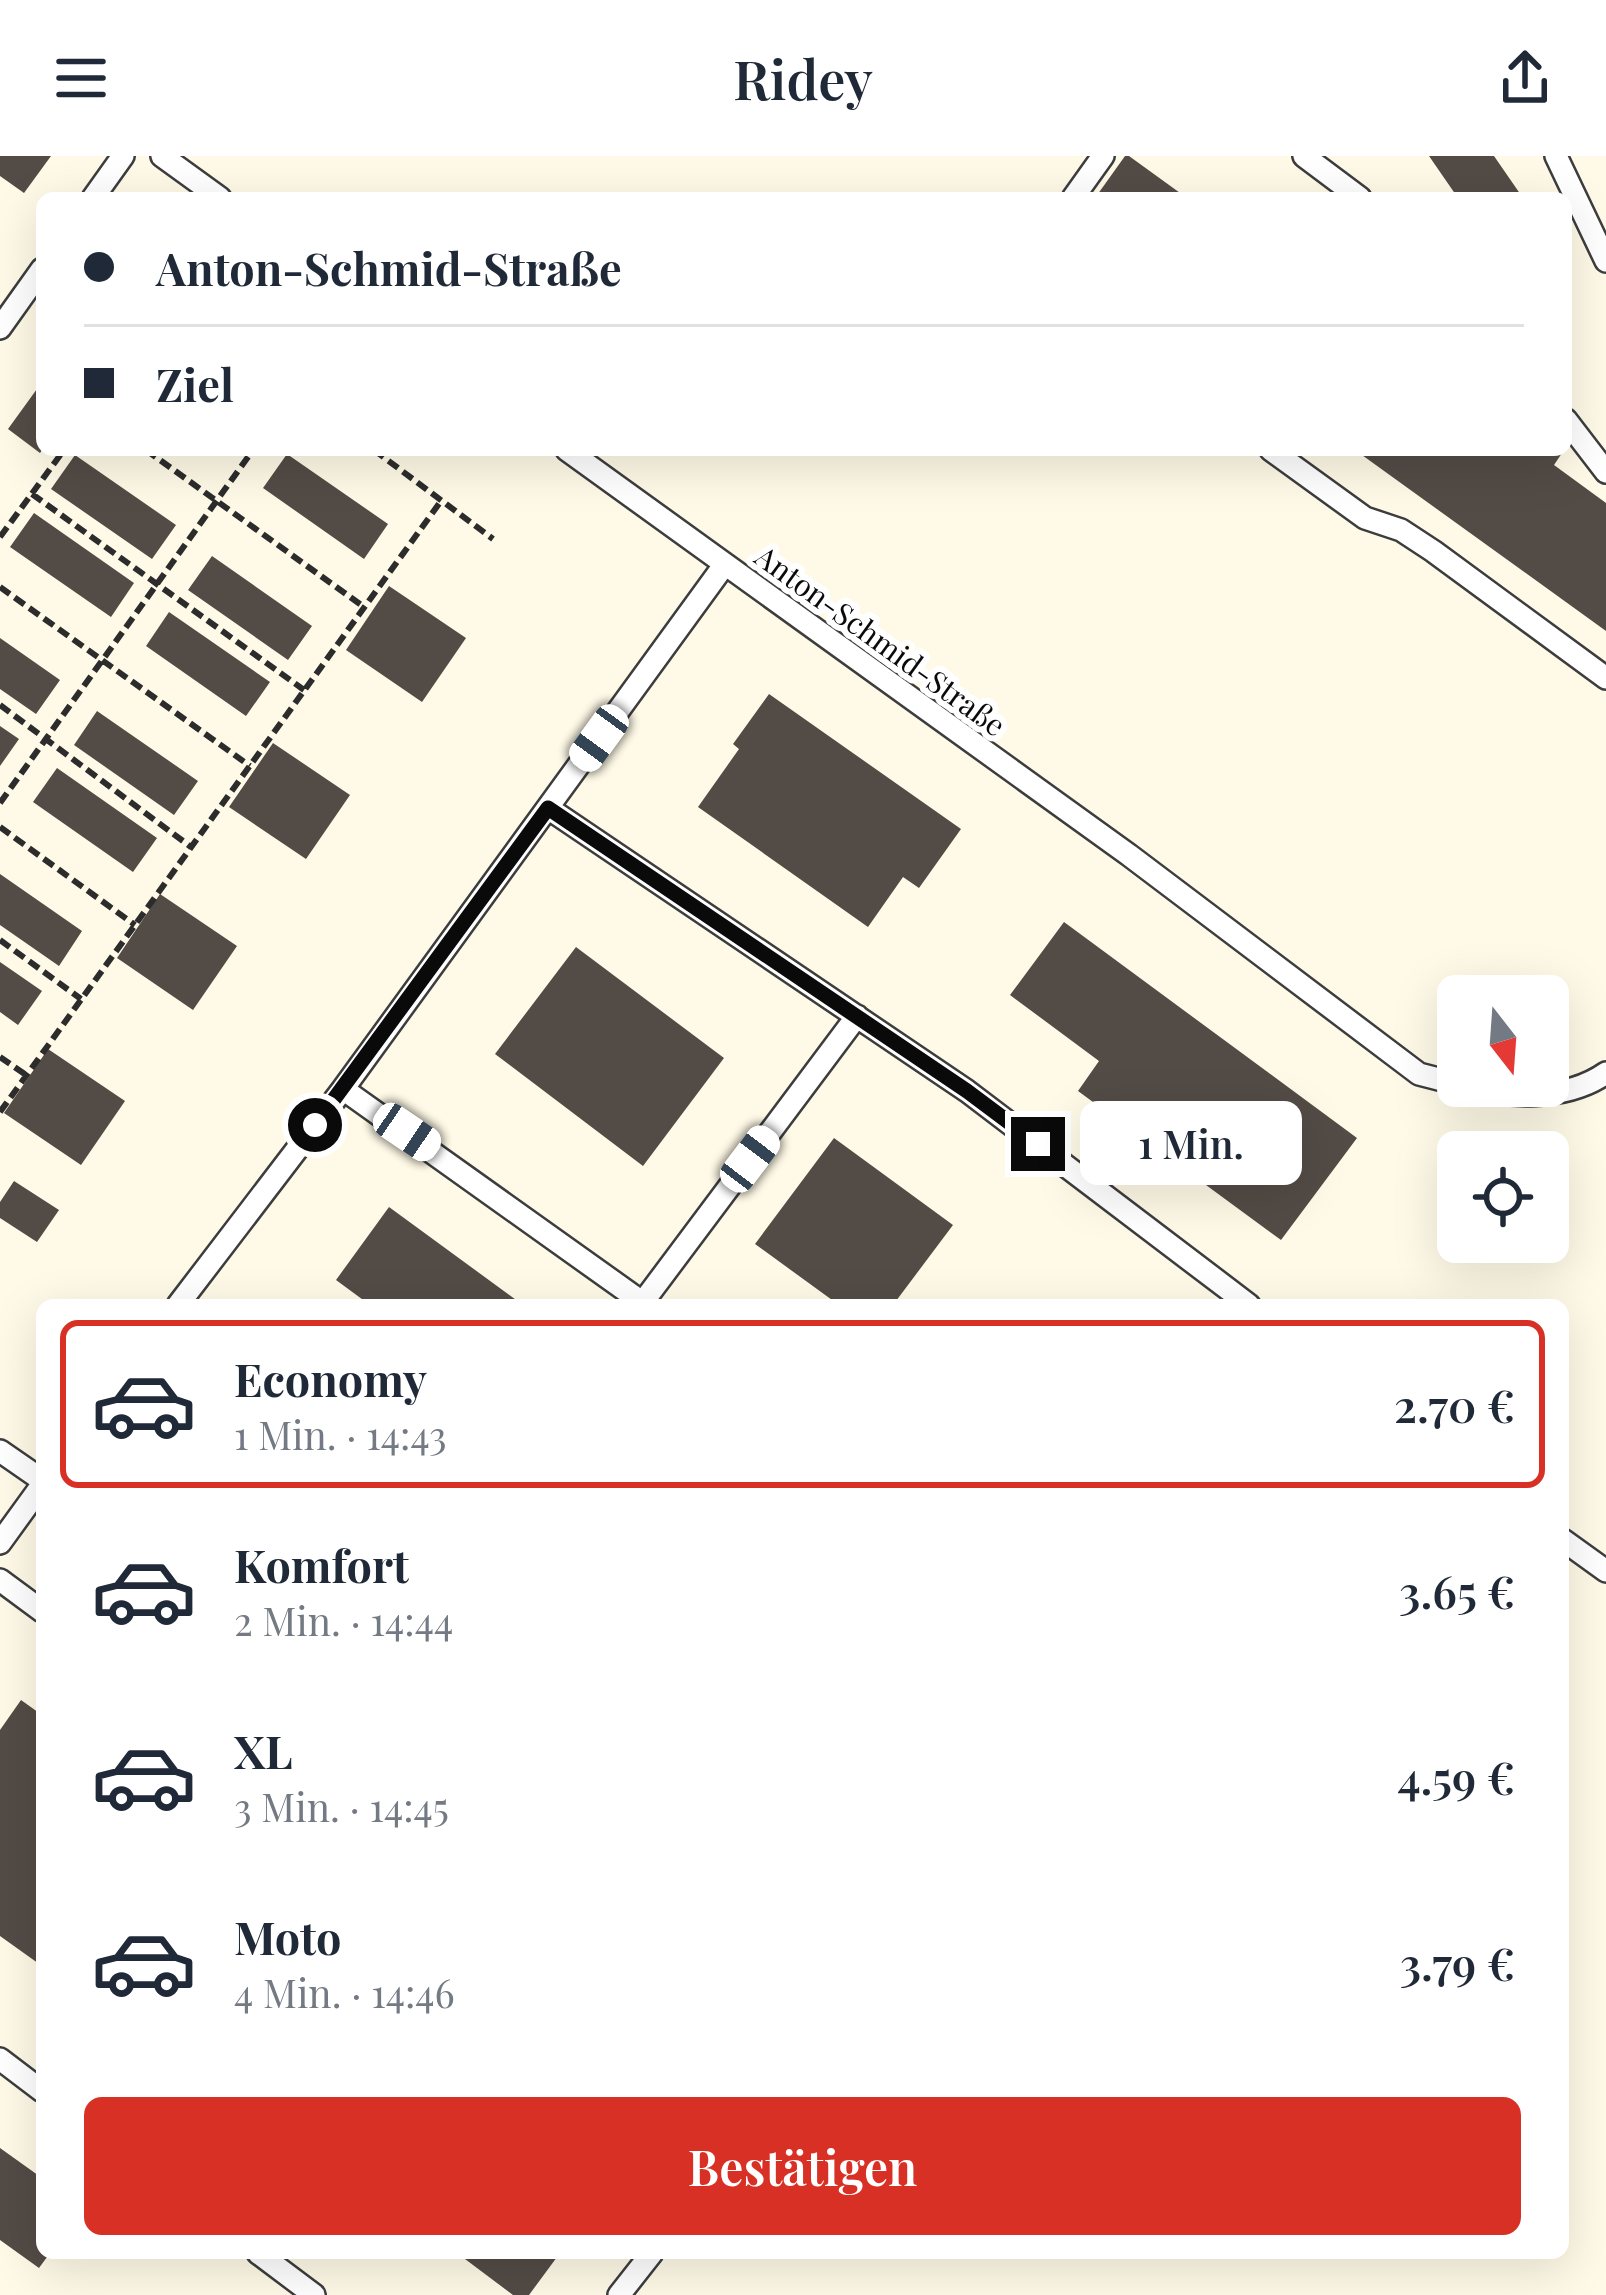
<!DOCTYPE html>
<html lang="de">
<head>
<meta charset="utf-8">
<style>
	:root { --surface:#fff; --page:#f6f6f7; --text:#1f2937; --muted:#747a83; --line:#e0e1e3; --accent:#d93025 }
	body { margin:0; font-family:"Playfair Display",serif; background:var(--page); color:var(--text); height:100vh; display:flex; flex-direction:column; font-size:45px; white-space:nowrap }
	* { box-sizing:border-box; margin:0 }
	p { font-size:39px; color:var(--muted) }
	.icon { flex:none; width:66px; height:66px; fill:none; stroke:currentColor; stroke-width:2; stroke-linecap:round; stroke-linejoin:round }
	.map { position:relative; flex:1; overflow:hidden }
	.side { position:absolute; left:36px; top:1143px; width:1533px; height:960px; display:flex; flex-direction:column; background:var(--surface); border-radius:18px; box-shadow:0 12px 48px #0002 }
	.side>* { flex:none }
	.banner { position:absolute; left:36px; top:36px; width:1536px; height:264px; border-radius:18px; box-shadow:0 12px 48px #0002; display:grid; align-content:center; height:264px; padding:0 48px; background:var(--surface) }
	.needle { width:78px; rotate:163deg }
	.fabs { position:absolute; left:1437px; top:819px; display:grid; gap:24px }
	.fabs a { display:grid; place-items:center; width:132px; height:132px; border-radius:18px; background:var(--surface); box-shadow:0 12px 48px #0002; font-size:60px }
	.end { position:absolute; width:54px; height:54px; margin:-27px; border:15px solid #0a0a0a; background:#fff; box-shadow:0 0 0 6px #fff }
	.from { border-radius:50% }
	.bubble { position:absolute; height:84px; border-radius:18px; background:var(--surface); box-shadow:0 12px 48px #0002; font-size:39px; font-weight:600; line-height:84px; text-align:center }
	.car { position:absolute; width:36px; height:72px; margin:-36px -18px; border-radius:15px; box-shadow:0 0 9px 3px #0007; background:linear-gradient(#fff 24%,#345 0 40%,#fff 0 76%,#345 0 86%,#fff 0) }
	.banner b { display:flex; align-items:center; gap:42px; height:114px; font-size:45px }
	.banner b+b { border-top:3px solid var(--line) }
	.banner i { width:30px; height:30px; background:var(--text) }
	ul { padding:21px 0 0; list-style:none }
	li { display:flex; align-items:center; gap:36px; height:168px; margin:0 24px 18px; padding:0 24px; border:6px solid transparent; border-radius:18px }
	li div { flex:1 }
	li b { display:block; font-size:45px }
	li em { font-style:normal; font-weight:600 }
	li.active { border-color:var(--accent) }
	li>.icon { width:108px; height:108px; stroke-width:1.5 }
	.action { display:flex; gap:24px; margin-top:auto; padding:24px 48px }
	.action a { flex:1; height:138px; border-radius:18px; background:var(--accent); color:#fff; font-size:48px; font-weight:600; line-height:138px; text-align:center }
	header { display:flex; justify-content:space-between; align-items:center; height:156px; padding:0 48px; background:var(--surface); font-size:54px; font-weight:600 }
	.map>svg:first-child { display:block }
	.building { fill:#534b46 }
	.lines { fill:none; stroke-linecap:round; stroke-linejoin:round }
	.service-casing { stroke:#3d3d3d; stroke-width:26 }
	.path { stroke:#2c2c2c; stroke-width:6; stroke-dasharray:12 6; stroke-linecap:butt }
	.service { stroke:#fff; stroke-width:21 }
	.route { stroke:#0a0a0a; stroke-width:15 }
	.labels { text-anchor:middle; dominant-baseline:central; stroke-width:12; stroke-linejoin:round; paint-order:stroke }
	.street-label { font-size:30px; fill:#0a0a0a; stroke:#fff }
</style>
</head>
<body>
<header><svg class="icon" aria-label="menu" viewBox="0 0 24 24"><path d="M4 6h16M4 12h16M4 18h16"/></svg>Ridey<svg class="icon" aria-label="share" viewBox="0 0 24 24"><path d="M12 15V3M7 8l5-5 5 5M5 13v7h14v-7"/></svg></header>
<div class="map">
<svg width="1606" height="2139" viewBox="0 0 1606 2139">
	<rect width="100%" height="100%" fill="#fffae7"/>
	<path class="building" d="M0,0H51L24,37L0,20Z
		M1125,0H1129L1187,42H1095Z
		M1429,0H1494L1523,42H1458Z
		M42,226V294L40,297L8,273Z
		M1355,294H1564L1554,309L1606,347V475Z
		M287,298L388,368L364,403L263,332Z
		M75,299L176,369L152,403L51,333Z
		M34,357L134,427L111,461L10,391Z
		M212,400L312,470L288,504L188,434Z
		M389,430L466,482L422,546L346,494Z
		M169,456L270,526L246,560L146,490Z
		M0,482L60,524L36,558L0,533Z
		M769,538L961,673L919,732L903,721L868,771L698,651L739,593L733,588Z
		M97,555L198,625L174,659L74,589Z
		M0,570L19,583L0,610Z
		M273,587L350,639L306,703L229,651Z
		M57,612L157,682L133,716L33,646Z
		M0,718L82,775L59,810L0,769Z
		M160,738L237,790L193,854L117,802Z
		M1064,766L1357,982L1281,1084L1078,935L1099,905L1010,839Z
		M576,791L724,902L643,1010L495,898Z
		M0,806L42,835L18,869L0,856Z
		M48,893L125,945L81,1009L4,957Z
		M834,982L953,1069L893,1149H839L755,1088Z
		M14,1025L59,1054L37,1086L0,1062V1046Z
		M389,1051L523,1149H370L336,1124Z
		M21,1544L42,1559V1810L0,1780V1574Z
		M0,1992L42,2022V2097H50L39,2112L0,2084Z
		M457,2097H560L529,2139H513Z"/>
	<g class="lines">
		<g class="service-casing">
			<path id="service" d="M162,0L220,42
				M1304,0L1360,42
				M1556,0L1606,105
				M93,42L123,0
				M1073,42L1103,0
				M0,172L42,113
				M1566,264L1606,316
				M567,294L725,408
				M1271,294L1365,362L1401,374L1433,395L1606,522
				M548,652L967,935L1249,1149
				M1464,930C1508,942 1566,945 1606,917
				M343,933L646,1149
				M643,1146L857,860
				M178,1149L343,933L725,408L1129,699L1419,918L1458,928
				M0,1295L42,1324
				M1563,1384L1606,1415
				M0,1387L42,1329
				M0,1424L42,1455
				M0,1903L42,1935
				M258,2097L314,2139
				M619,2139L652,2097"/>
		</g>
		<path class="path" d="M146,294L364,451
			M374,294L493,383
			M32,338L304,534
			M0,381L64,294
			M0,431L250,610
			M0,549L191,691
			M0,647L253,294
			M0,671L135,769
			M0,784L81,843
			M0,901L26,919
			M0,956L441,345"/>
		<use href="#service" class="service"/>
	</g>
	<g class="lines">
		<path class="route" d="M315,969L548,652L967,935L1038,988"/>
	</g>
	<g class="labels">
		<g class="street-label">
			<text transform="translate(881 484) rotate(36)">Anton-Schmid-Straße</text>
		</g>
	</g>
</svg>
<div class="fabs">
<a><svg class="needle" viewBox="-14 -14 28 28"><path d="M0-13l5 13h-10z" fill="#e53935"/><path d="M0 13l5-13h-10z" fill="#747a83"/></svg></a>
<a><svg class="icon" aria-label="locate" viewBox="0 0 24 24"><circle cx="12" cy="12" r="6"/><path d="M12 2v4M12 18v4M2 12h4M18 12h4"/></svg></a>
</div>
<i class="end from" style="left:315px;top:969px"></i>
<i class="end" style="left:1038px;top:988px"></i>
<div class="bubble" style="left:1080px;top:945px;width:222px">1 Min.</div>
<i class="car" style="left:599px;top:582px;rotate:216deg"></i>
<i class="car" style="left:407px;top:976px;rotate:124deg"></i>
<i class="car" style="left:750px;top:1003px;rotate:37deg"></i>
<div class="banner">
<b><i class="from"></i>Anton-Schmid-Straße</b>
<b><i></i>Ziel</b>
</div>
<section class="side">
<ul>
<li class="active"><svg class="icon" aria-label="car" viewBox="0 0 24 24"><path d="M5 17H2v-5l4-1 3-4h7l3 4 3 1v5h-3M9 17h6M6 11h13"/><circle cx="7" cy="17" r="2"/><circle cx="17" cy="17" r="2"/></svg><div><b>Economy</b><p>1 Min. · 14:43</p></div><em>2.70 €</em></li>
<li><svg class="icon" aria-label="car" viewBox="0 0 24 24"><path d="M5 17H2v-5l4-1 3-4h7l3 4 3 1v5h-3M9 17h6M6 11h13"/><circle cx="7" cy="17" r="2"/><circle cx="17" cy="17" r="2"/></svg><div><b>Komfort</b><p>2 Min. · 14:44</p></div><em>3.65 €</em></li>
<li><svg class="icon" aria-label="car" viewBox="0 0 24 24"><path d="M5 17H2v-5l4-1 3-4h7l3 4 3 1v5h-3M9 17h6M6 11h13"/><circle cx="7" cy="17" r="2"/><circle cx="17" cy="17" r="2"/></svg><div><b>XL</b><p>3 Min. · 14:45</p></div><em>4.59 €</em></li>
<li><svg class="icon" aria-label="car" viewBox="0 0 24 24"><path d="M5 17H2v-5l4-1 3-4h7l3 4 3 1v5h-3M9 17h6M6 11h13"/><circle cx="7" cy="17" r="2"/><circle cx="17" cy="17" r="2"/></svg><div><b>Moto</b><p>4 Min. · 14:46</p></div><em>3.79 €</em></li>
</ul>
<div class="action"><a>Bestätigen</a></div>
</section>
</div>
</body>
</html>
